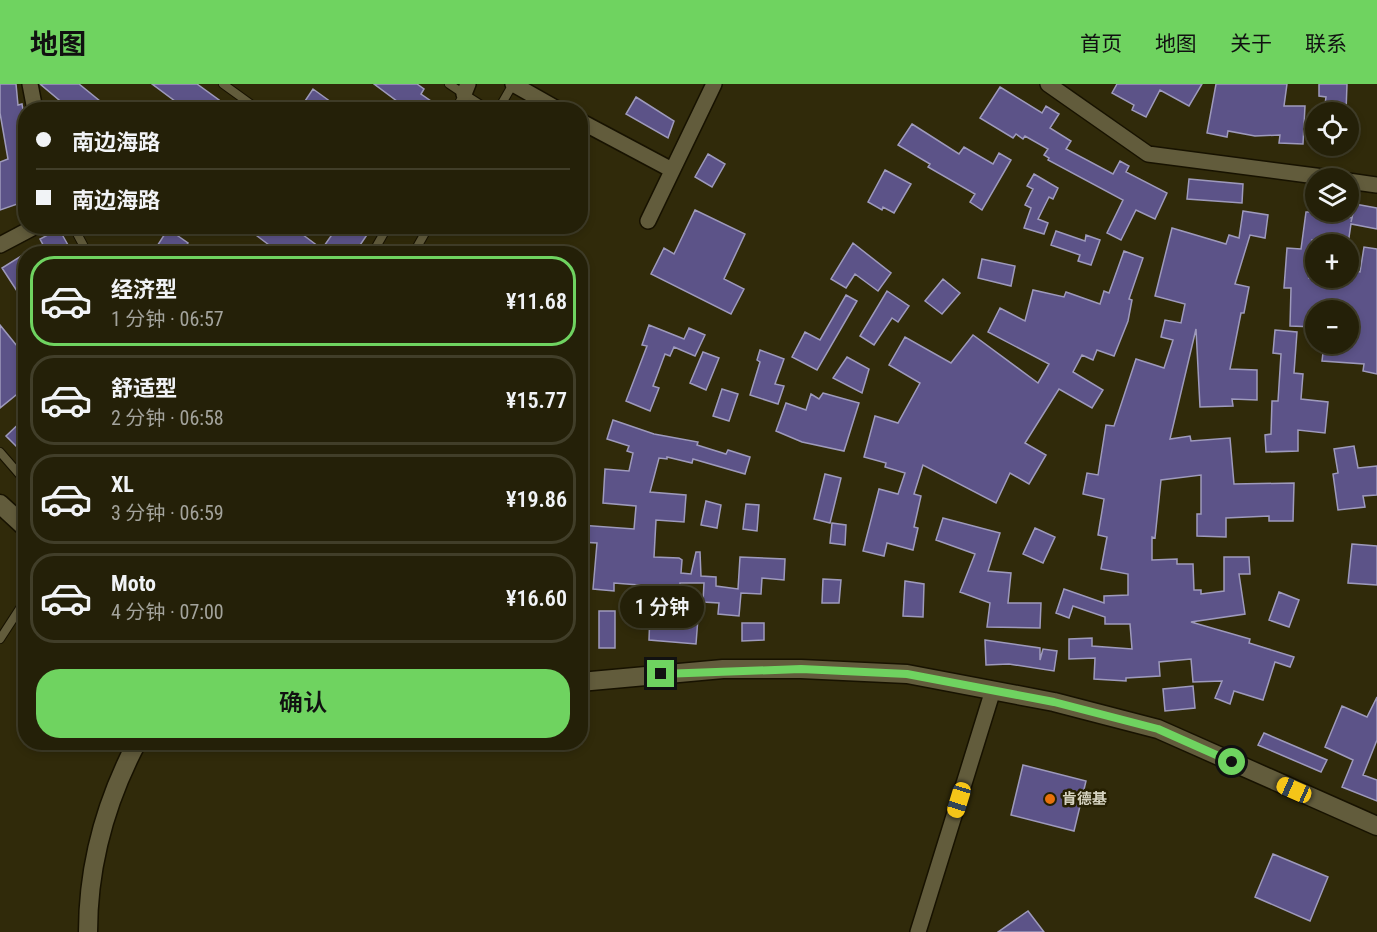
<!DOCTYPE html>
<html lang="zh">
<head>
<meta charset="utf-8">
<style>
	:root { --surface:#242008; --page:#302d16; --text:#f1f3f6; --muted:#a3a39c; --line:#413e29; --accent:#6fd360 }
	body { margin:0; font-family:"Roboto Condensed","Noto Sans SC",sans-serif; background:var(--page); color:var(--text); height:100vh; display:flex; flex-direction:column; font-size:22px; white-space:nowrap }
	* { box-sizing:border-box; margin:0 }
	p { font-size:20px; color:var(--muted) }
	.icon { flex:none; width:33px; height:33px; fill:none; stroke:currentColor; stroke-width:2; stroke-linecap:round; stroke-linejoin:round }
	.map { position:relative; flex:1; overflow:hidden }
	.sheet { position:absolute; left:18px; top:162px; width:570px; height:504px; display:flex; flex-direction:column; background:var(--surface); border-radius:24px; box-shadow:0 3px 9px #0003,0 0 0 2px var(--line) }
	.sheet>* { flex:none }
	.top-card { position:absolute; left:18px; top:18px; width:570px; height:132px; border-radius:24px; box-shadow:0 3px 9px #0003,0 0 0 2px var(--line); display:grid; align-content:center; height:132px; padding:0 18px; background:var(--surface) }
	.controls { position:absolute; left:1305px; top:18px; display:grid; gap:12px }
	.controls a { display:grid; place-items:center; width:54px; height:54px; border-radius:50%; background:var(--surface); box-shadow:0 3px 9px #0003,0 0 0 2px var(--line); font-size:30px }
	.end { position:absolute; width:27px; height:27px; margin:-14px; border:8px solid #6fd360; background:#111; box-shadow:0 0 0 3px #111 }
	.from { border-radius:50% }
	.bubble { position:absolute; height:42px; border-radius:21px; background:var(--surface); box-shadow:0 3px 9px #0003,0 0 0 2px var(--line); font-size:20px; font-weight:600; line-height:42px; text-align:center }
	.car { position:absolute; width:18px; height:36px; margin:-18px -9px; border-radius:8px; box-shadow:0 0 4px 2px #0007; background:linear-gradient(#f5c518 24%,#345 0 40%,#f5c518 0 76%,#345 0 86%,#f5c518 0) }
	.top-card b { display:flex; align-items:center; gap:21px; height:57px; font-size:22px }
	.top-card b+b { border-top:2px solid var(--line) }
	.top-card i { width:15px; height:15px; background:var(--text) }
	ul { padding:10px 0 0; list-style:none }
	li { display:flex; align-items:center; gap:18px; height:90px; margin:0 12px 9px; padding:0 6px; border:3px solid var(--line); border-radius:24px }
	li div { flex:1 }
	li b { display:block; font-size:22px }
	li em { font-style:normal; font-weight:600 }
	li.on { border-color:var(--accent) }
	li>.icon { width:54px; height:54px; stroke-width:1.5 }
	.button { display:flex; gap:12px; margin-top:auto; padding:12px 18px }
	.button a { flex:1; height:69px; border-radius:24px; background:var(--accent); color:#111; font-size:24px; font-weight:600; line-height:69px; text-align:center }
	header { display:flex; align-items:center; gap:36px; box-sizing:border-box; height:84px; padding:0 30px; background:var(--accent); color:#111 }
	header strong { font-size:28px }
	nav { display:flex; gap:33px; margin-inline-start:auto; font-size:21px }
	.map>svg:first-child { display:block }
	.building { fill:#5c5388; stroke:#9e9abc; stroke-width:1.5 }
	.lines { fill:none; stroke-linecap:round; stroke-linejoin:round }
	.lane-casing { stroke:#171200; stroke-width:10 }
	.street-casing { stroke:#171200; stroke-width:18 }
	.secondary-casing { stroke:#171200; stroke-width:21 }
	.lane { stroke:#625c3c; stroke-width:8 }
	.street { stroke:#625c3c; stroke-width:15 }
	.secondary { stroke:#625c3c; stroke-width:18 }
	.route { stroke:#6fd360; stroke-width:8 }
	.food-dot { fill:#e8710a; stroke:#262002; stroke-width:2 }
	.labels { text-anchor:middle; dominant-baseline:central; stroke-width:5; stroke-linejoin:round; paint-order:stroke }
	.poi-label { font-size:15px; font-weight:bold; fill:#d5d2c0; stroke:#262002; text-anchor:start }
</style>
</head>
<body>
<header>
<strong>地图</strong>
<nav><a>首页</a><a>地图</a><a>关于</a><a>联系</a></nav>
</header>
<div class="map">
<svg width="1377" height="848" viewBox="0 0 1377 848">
	<rect width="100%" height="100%" fill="#302a0a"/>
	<path class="building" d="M0,0H16L18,21L22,20L26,43V117L0,126V78L8,75L0,29Z
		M40,0H79L111,26H71Z
		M152,0H197L219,16L212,26H187Z
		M374,0H417L424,5L421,10L444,26H409Z
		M1117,0H1202L1189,22L1160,6L1146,33L1132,26L1134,21L1112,9Z
		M1216,0H1287L1284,22H1305L1303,60L1279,59L1280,51L1255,52L1228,47L1227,53L1207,49Z
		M1319,0H1347L1346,28H1324L1326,13L1319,12Z
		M1000,3L1042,29L1046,22L1059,30L1050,44L1071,57L1066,65L1113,90L1120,77L1129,82L1126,88L1167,109L1155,135L1136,126L1121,156L1107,149L1123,116L1048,76L1049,74L1044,71L1048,65L1025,52L1023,55L1016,50L1013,54L980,34Z
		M313,5L342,26H299Z
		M636,13L674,37L668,54L626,30Z
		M912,40L959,70L964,63L993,80L999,69L1011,76L982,126L970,118L975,110L928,83L930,80L898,61Z
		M708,70L725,80L712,103L695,93Z
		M885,86L911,100L894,129L883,123L882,126L868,118Z
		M1034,90L1058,104L1053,115L1049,113L1038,135L1048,139L1044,150L1024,144L1031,124L1025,121L1033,105L1027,102Z
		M1189,95L1243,100L1242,119L1187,115Z
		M1355,120L1377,124V145L1351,140L1348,160L1312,156L1309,194H1352L1353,187L1360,188L1364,163L1377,165V290L1363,287L1364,280L1322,277L1324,260H1348V226H1316V243L1290,242L1291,204H1284L1287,164L1301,165L1306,128H1343L1342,132L1352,134L1351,138Z
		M695,126L745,150L724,195L744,205L731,230L651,190L664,164L674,170Z
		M1243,127L1268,131L1265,154L1250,151L1235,200L1249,203L1244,229H1241L1230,285L1257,286V316L1232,315L1233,322L1200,323L1196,245L1170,355L1190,352L1191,357L1230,354L1234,400L1294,399L1293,437H1269V432L1226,434V453L1197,452V430H1201V391L1161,396L1155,454L1152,453V476L1177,475V480H1193L1194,506H1201V510L1224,507V473H1249L1250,490H1239L1245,530L1191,538L1250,555L1249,559L1294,573L1290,583L1275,578L1263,616L1234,607L1230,620L1215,614L1222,597L1193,598L1191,575L1159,578L1160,592L1126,594V597L1094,595L1095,574L1069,575V555L1092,554V562L1132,565L1130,540H1105V533L1073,522L1069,534L1056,529L1064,505L1104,519V512L1128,511V490L1101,485L1107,453L1098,451L1104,415L1083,410L1087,389L1098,391L1106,341L1114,342L1136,275L1164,284L1173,256L1161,253L1165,236L1181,239L1185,220L1155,212L1172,144L1226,160L1229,151L1239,154Z
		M244,142H291L322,165L338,142H373L354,170H281Z
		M59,145L73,170H48L40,155Z
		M168,145L188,159L181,170H152Z
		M1056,147L1085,157L1086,151L1100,156L1091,181L1078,177L1080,171L1051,161Z
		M853,159L891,189L878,207L855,190L846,204L831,195Z
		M1124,167L1143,174L1129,215L1132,216L1128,237L1114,272L1097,266L1093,276L1082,271L1073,288L1103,306L1092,324L1059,305L1025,359L1046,371L1029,400L1010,389L996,419L923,381L914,410L921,412L914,443L918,444L913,466L887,459L884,472L863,467L879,405L898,410L905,389L885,383L886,379L864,373L875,332L898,339L920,299L889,281L905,253L951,279L973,251L1038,299L1049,280L988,248L1000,224L1025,237L1033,206L1064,213L1066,208L1100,220L1104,207L1109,209Z
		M26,169V221L2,184Z
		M982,175L1015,182L1011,202L978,194Z
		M943,195L960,209L942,230L925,217Z
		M887,207L909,222L898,238L892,234L874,261L860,252Z
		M846,211L857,217L817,286L792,273L805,248L820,256Z
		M0,241L26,273V303L0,324Z
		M649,241L684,255L689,244L705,251L695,272L674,263L670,272L665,270L653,302L659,304L650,327L626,317L647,262L642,261Z
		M1275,246L1297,248L1294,289L1303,290L1301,315L1328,318L1325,349L1298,346V367L1266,368L1265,351L1271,350L1272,317H1278L1281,270L1273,269Z
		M760,266L784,275L775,300L784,302L778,320L750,311L760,278L757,276Z
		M703,268L719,274L706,306L690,299Z
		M847,273L869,285L862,309L833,294Z
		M722,305L738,310L729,337L713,332Z
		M823,309L859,319L844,367L802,358L776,347L786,319L806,326L811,310L819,315Z
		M26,333V372L6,352Z
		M613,336L654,350L698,358L697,361L726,370L728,366L750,373L745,390L693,375L692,379L667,373V375L659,374L650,408L686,411L684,438L656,436L654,473L679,474L682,476L681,489L691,490L696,468H700L701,492L716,493V502L738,505L740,473L785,475L784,496L762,494L761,510L741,509L739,532L718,530L719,519L703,518L704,499H680L679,513L651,511L652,502L614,499V507L593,505L597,459L580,458V441L634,445L636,422L603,419L605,385L629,387L633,369L627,367L629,362L607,355Z
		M1354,362L1358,384L1377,382V411L1363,412L1365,423L1338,426L1333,390L1338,389L1334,365Z
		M825,390L841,394L830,439L814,435Z
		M706,417L721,421L717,444L701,441Z
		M746,420L759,421L757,447L743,445Z
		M943,434L1000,449L988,487L1011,489L1008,519H1041L1040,544L987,543L990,519L960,508L975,470L936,456Z
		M832,439L846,441L845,461L830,459Z
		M1035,444L1055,453L1043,479L1023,470Z
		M1352,460L1377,462V501L1348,499Z
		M823,495L841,496L839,519H822Z
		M905,497L924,500L923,533L903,532Z
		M1279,508L1299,516L1289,543L1269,536Z
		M685,520L699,521L696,560L649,556L650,528H684Z
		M599,527H615V564H599Z
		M742,539H764V556L742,557Z
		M985,556L1040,564V576L1043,565L1057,567L1054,587L1009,580L986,581Z
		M1193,602L1195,624L1165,627L1163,605Z
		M1377,613V656L1363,691L1377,696V717L1342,703L1353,676L1325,663L1342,622L1367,633Z
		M1264,649L1327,676L1321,688L1258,661Z
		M1023,681L1086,697L1074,747L1011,731Z
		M1273,770L1328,793L1310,837L1255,813Z
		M1028,827L1044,848H998Z"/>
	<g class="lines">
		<g class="lane-casing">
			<path id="lane" d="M223,0L259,26
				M449,0L464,10
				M455,26L464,10L489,26
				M498,26L513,0
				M73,142L88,170
				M372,170L388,142
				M413,170L429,142
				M0,368L26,398
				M0,555L26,515"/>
		</g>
		<g class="street-casing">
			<path id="street" d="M30,0L35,26
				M513,0L559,26
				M1048,0L1148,70L1331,94
				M464,10L468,0
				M580,37L672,86
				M1348,97L1377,101
				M648,137L714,0
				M0,161L36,142
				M918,848L993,606"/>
		</g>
		<g class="secondary-casing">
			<path id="secondary" d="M0,420L26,444
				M580,598L723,585H801L907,590L1054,618L1158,645L1377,742
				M88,848C88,781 106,717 137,658"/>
		</g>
		<use href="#lane" class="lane"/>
		<use href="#street" class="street"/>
		<use href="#secondary" class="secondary"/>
	</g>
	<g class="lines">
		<path class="route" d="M661,590L801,585L907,590L1054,618L1158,645L1232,678"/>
	</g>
	<circle class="food-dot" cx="1050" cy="715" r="6"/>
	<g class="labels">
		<g class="poi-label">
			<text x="1062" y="715">肯德基</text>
		</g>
	</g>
</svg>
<div class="controls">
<a><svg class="icon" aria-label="locate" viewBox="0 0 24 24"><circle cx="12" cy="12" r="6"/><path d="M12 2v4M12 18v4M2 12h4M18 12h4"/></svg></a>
<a><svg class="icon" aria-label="layers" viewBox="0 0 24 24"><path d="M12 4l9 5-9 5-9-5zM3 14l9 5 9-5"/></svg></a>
<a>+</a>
<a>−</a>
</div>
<i class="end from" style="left:1232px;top:678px"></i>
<i class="end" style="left:661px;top:590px"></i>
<div class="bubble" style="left:620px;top:502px;width:84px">1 分钟</div>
<i class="car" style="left:1294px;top:706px;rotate:294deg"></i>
<i class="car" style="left:959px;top:716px;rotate:197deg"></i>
<div class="top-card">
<b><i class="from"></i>南边海路</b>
<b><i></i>南边海路</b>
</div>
<section class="sheet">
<ul>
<li class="on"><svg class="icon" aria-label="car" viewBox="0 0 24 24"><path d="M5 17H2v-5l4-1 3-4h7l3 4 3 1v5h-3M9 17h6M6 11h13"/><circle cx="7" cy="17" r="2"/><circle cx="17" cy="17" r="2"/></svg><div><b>经济型</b><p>1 分钟 · 06:57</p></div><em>¥11.68</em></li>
<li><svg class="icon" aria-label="car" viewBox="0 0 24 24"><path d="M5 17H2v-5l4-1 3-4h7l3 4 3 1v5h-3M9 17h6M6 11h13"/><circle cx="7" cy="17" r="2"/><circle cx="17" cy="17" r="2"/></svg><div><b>舒适型</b><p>2 分钟 · 06:58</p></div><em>¥15.77</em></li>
<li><svg class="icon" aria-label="car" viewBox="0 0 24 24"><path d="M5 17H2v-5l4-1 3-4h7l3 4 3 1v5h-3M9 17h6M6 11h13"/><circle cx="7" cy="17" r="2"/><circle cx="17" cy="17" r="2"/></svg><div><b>XL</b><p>3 分钟 · 06:59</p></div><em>¥19.86</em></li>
<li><svg class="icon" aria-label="car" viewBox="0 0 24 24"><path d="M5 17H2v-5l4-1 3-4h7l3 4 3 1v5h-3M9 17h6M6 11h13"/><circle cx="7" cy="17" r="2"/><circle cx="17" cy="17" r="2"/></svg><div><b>Moto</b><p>4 分钟 · 07:00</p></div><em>¥16.60</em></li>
</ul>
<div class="button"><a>确认</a></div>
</section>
</div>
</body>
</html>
